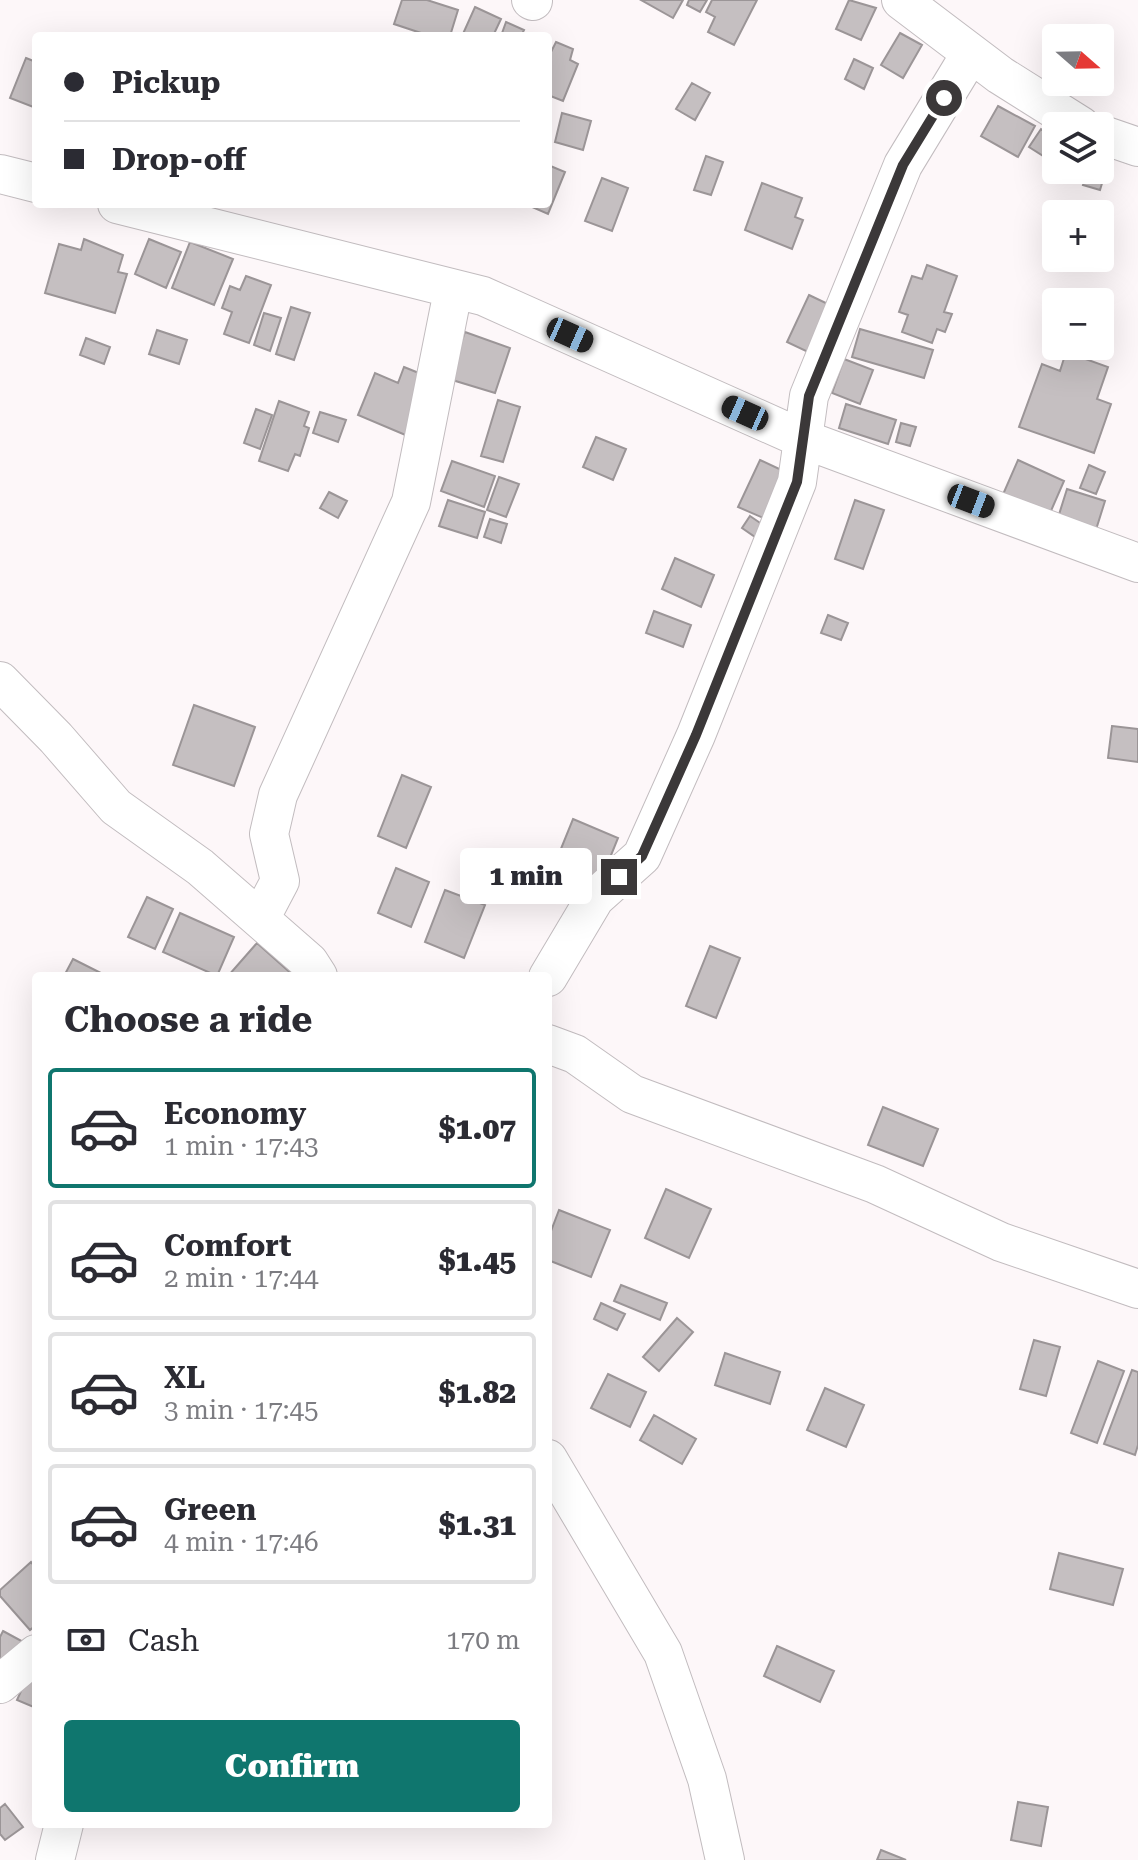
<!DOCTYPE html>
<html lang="en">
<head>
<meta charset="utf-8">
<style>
	:root { --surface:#fff; --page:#f2f2f3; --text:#2b2b33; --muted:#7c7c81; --line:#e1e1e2; --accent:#0f766e }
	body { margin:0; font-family:"Roboto Serif",serif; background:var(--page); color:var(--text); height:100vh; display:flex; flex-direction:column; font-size:30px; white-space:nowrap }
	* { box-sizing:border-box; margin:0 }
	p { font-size:26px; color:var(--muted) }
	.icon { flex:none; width:44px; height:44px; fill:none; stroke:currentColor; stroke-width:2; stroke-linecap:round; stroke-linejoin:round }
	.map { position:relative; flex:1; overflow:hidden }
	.sheet { position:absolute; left:32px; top:972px; width:520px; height:856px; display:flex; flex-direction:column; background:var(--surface); border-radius:8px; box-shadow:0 8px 32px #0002 }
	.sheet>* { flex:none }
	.hud { position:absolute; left:32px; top:32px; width:520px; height:176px; border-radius:8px; box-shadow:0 8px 32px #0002; display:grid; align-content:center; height:176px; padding:0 32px; background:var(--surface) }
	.needle { width:52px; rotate:110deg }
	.buttons { position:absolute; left:1042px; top:24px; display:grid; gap:16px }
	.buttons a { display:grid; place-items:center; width:72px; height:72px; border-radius:8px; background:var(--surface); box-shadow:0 8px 32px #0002; font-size:40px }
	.end { position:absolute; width:36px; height:36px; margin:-18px; border:10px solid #3b3839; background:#fff; box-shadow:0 0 0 4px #fff }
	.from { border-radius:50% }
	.bubble { position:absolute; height:56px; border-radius:8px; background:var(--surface); box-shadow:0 8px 32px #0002; font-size:26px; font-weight:800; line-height:56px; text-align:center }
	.car { position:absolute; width:24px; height:48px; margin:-24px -12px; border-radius:10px; box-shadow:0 0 6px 2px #0007; background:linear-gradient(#222 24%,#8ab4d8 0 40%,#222 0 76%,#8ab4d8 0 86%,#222 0) }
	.hud b { display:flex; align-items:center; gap:28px; height:76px; font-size:30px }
	.hud b+b { border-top:2px solid var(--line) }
	.hud i { width:20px; height:20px; background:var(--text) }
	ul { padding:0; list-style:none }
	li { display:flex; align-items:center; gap:24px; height:120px; margin:0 16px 12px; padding:0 16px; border:4px solid var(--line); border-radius:8px }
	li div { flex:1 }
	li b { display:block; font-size:30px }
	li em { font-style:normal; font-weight:800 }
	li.selected { border-color:var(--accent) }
	li>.icon { width:72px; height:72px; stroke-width:1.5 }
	h2 { padding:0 32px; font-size:36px; line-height:96px }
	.pay { display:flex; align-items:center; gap:20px; height:88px; padding:0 32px; font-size:30px }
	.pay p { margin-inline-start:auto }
	.cta { display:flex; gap:16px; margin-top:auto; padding:16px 32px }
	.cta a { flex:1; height:92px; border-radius:8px; background:var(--accent); color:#fff; font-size:32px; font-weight:800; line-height:92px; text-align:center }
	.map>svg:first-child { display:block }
	.building { fill:#c5bfc1; stroke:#9b9597; stroke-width:2 }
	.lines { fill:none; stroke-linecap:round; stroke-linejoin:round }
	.street-casing { stroke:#c2bcbf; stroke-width:40 }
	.street { stroke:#fff; stroke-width:38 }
	.route { stroke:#3b3839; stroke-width:10 }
</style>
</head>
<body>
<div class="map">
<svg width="1138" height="1860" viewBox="0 0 1138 1860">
	<rect width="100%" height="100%" fill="#fdf7f9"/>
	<path class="building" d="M402,0H427L458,10L450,36H430L394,24Z
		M641,0H683L673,18Z
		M689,0H707L700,12L687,5Z
		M712,0H757L734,45L708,32L715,17L706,12Z
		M849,0L876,8L861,40L836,29Z
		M475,7L501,19L493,36H462Z
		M506,22L524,30L521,36H501Z
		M900,33L922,45L903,78L881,65Z
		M556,42L573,49L570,60L578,64L563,101L548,95V51L551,52Z
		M26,58L36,62V108L10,98Z
		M854,59L873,68L864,89L845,79Z
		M692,83L710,93L695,120L676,109Z
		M998,106L1035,126L1018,157L981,136Z
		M562,113L591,121L583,150L555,142Z
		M1041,129L1056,138V146L1048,159L1029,147Z
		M706,156L723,162L711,195L694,190Z
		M548,165L565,172L548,214L530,206L548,204Z
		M1100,168L1106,170L1100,190L1083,185L1088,170Z
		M602,178L628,188L612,231L585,221Z
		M762,183L802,198L795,217L803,220L792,249L745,230Z
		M84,239L123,255L118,272L127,274L115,313L45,293L59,244L81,250Z
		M149,239L181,252L166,288L135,274Z
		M190,242L233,259L214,305L172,288Z
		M927,265L957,276L944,312L952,314L945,332L937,329L932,343L902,332L908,315L899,312L912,276L922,279Z
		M246,276L271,285L249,343L224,334L232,312L222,308L230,286L240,290Z
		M809,295L830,305L808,352L787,342Z
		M291,307L310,313L294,360L276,354Z
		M264,313L281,318L270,351L254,345Z
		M860,329L933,350L924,378L852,357Z
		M157,330L187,340L179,364L149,354Z
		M465,332L510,348L495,393L449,379Z
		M86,338L110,347L104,364L80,355Z
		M1066,352L1108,367L1097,399L1111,404L1094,453L1019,427L1042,364L1060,371Z
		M844,359L873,370L860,404L832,393Z
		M404,367L431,378L422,442L358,415L375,373L398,383Z
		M498,400L520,407L503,462L481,456Z
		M279,401L309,412L304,426L309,428L300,456L295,454L288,471L259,461Z
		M846,404L896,420L888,444L839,428Z
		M256,409L272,415L260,449L244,443Z
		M320,412L346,420L338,442L313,433Z
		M901,423L916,427L910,446L896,442Z
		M596,437L626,449L613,480L583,467Z
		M760,460L790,474L768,520L738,507Z
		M1018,460L1064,481L1047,520L1001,499Z
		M452,461L495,476L484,507L441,491Z
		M1089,465L1105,472L1096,494L1080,488Z
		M499,477L519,484L506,517L487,510Z
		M1067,489L1105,501L1094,536L1056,524Z
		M329,492L347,501L338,518L320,508Z
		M448,500L485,512L477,538L439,526Z
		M855,500L884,510L863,569L835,559Z
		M750,516L766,527L758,539L742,528Z
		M490,519L507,524L501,543L484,537Z
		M675,558L714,575L701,607L662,589Z
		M654,611L691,625L683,647L646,633Z
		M828,615L848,623L841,640L821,633Z
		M194,705L255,727L234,786L173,765Z
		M1112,726L1138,729V762L1108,758Z
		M402,775L431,787L406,848L378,836Z
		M573,819L618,838L601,880L556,861Z
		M396,868L429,882L411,927L378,913Z
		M445,890L485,905L464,958L425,942Z
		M147,897L173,909L155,949L128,937Z
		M180,913L234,937L217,976L163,952Z
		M257,943L294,976H228Z
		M710,946L740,958L716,1018L686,1006Z
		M73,959L101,973L100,976H64Z
		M883,1107L938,1129L923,1166L868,1145Z
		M666,1189L711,1209L689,1258L645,1238Z
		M559,1210L610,1230L591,1277L548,1260V1239Z
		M621,1285L667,1303L660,1320L614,1301Z
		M601,1303L625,1314L617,1330L594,1319Z
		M677,1318L693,1332L659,1371L643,1357Z
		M1034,1340L1060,1347L1046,1396L1020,1389Z
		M725,1353L780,1372L770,1404L715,1385Z
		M1098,1361L1124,1371L1097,1443L1071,1433Z
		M1132,1370L1138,1372V1445L1135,1455L1104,1444Z
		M608,1374L646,1392L630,1427L591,1408Z
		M825,1388L864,1405L846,1447L807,1430Z
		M654,1415L696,1439L682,1464L640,1440Z
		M1059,1553L1123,1569L1113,1605L1050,1589Z
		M31,1562L36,1568V1625L30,1630L0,1596V1590Z
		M3,1631L27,1644L0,1668V1637Z
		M777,1646L834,1671L820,1702L764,1676Z
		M35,1660L36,1661V1708L17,1700Z
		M1018,1802L1048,1807L1041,1846L1011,1840Z
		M5,1804L23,1827L5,1840L0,1834V1808Z
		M881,1850L906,1860H877Z"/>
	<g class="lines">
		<g class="street-casing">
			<path id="street" d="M531,0L533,1
				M901,0L1000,75L1081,126
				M1100,134L1138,147
				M0,174L36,183
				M117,204L483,296L803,439L1138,563
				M0,681L56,738L116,807L200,867L309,962L318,976
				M260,919L280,881L269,834L278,795L411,502L453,291
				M548,977L595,898L642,856L696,735L797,482L809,396L903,165L971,53
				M548,1044L575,1054L632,1094L875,1184L1001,1242L1138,1289
				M548,1459L663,1653L707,1779L725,1860
				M0,1684L36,1654
				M55,1860L64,1824"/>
		</g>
		<use href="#street" class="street"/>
	</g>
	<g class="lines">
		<path class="route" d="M619,877L642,856L696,735L797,482L809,396L903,165L944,98"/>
	</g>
</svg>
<div class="buttons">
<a><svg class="needle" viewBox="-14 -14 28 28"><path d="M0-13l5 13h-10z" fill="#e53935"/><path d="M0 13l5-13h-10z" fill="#7c7c81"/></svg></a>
<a><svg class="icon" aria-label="layers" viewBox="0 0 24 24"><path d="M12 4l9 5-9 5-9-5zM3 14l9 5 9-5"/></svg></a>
<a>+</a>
<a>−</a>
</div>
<i class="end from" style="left:944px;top:98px"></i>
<i class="end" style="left:619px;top:877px"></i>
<div class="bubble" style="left:460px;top:848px;width:132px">1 min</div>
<i class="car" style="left:570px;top:335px;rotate:114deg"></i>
<i class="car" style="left:745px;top:413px;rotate:294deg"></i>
<i class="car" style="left:971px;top:501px;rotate:111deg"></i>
<div class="hud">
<b><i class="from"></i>Pickup</b>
<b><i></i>Drop-off</b>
</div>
<section class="sheet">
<h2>Choose a ride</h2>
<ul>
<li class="selected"><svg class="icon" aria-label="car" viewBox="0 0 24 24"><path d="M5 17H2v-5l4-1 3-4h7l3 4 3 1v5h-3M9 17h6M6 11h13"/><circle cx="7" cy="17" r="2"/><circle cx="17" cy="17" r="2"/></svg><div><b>Economy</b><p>1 min · 17:43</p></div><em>$1.07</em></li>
<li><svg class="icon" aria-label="car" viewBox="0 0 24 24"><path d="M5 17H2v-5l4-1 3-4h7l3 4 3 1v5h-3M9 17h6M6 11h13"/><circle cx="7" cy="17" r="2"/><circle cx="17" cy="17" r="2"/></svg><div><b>Comfort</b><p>2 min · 17:44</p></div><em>$1.45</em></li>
<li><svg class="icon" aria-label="car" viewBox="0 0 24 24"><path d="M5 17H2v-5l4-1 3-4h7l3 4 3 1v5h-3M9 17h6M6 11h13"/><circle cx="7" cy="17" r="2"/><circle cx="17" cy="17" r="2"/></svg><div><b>XL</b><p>3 min · 17:45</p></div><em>$1.82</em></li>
<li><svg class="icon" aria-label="car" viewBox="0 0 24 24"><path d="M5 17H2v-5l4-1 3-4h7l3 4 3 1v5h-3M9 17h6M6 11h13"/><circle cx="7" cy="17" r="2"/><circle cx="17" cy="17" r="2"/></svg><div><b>Green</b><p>4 min · 17:46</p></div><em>$1.31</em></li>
</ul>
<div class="pay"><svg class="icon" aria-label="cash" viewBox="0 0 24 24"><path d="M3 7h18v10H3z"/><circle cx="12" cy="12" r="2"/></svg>Cash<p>170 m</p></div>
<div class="cta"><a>Confirm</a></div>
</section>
</div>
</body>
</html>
